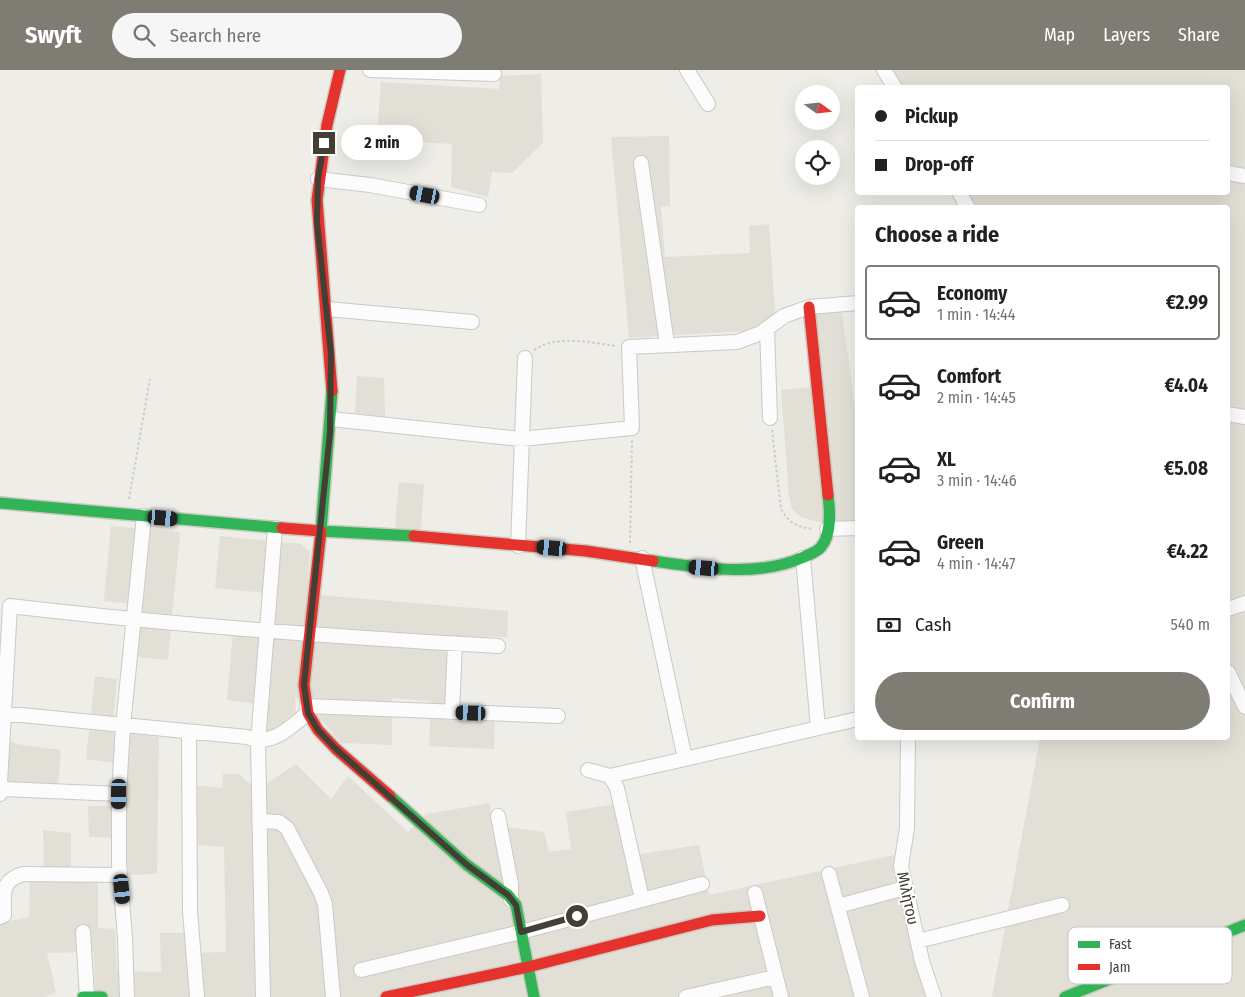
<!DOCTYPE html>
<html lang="en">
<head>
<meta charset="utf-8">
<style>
	:root { --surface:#fff; --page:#f6f6f6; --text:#202124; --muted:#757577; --line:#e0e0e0; --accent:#7f7c74 }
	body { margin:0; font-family:"Fira Sans Condensed",sans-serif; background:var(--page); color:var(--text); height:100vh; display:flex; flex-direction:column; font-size:19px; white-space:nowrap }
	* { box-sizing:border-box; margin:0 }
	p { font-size:16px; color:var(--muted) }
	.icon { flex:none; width:28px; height:28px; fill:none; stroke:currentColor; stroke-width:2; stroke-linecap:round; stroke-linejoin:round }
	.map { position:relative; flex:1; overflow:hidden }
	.details { position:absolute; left:855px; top:135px; width:375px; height:535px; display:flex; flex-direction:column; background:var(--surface); border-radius:5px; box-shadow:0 5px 20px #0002 }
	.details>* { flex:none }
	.top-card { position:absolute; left:855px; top:15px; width:375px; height:110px; border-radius:5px; box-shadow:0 5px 20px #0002; display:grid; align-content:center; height:110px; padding:0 20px; background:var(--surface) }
	.needle { width:32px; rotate:105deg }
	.tools { position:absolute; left:795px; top:15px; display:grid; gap:10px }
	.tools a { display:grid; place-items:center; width:45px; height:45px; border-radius:50%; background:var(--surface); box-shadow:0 5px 20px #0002; font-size:25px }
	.end { position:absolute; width:22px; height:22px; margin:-11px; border:6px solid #433f35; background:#fff; box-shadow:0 0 0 2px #fff }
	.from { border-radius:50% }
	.bubble { position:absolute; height:35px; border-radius:18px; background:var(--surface); box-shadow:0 5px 20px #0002; font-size:16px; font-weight:700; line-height:35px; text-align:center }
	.car { position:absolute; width:15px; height:30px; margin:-15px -8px; border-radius:6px; box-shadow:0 0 4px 1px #0007; background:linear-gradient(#222 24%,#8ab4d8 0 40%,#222 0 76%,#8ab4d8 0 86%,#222 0) }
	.top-card b { display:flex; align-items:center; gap:18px; height:48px; font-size:19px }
	.top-card b+b { border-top:1px solid var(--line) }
	.top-card i { width:12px; height:12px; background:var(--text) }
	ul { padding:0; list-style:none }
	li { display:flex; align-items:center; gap:15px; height:75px; margin:0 10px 8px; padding:0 10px; border:2px solid transparent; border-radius:5px }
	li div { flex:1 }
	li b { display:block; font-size:19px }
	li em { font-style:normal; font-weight:700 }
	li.active { border-color:var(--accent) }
	li>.icon { width:45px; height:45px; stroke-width:1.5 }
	h2 { padding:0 20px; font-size:22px; line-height:60px }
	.pay { display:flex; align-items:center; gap:12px; height:55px; padding:0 20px; font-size:19px }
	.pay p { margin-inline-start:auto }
	.action { display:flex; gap:10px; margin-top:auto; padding:10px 20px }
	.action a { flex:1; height:58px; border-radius:30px; background:var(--accent); color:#fff; font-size:20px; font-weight:700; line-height:58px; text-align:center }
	header { display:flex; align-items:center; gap:30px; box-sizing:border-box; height:70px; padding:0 25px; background:var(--accent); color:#fff }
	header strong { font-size:24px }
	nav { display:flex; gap:28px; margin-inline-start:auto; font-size:18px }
	.search { width:350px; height:45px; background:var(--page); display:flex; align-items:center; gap:12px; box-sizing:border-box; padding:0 18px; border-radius:28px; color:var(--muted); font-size:19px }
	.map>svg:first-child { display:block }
	.residential { fill:#e2dfd6 }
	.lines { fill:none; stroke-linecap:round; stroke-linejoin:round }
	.street-casing { stroke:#cac9c4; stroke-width:16 }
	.fast-casing { stroke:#cccabf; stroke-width:14 }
	.jam-casing { stroke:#cccabf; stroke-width:14 }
	.path { stroke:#cccbc6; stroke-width:2; stroke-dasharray:2.5 2.5; stroke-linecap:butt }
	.street { stroke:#fcfcfc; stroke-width:14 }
	.fast { stroke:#30b455; stroke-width:11 }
	.jam { stroke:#e5322d; stroke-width:11 }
	.route { stroke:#433f35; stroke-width:6 }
	.labels { text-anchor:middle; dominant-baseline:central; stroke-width:4; stroke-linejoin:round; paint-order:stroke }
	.street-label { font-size:16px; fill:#433f35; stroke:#fff }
	.key { fill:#fff; stroke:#c7c5c2; stroke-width:1 }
	.key-label { font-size:14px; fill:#433f35 }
</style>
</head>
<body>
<header>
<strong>Swyft</strong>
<div class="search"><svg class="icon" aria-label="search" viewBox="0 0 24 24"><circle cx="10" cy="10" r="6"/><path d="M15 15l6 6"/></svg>Search here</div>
<nav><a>Map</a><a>Layers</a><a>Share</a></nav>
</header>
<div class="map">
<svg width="1245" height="927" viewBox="0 0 1245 927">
	<rect width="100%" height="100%" fill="#eeede8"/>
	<path class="residential" d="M888,0H1245V927H992L1040,668H1228V138L975,137L966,123L1228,122V18L899,17Z
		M541,4L543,73L512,103L492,102L488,127L451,117L452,74L399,71L396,81L376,79L381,12L499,19L500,6Z
		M669,66L670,136H661L665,187L750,183L749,156L769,154L775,243L758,256L744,261L629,268L611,67Z
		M842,241L857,354V451L817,452L801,447L792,439L789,426L781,320L821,316L816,243Z
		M357,306L384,308L385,347L355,343Z
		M399,412L424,414L421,460L395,458Z
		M111,456L180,462L168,590L137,587L141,535L104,531Z
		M220,466L301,474L310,482L307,524L508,541L507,567L448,566L445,650L495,651L494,679L429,676L431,631L392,628V675L341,673L319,647L315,629L295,628L296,645L261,669L264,635L227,630L233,562L273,565L276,524L215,518Z
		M95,606L117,609L112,661L159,667L157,804L128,805L126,768L89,767L88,736H123L127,695L86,689Z
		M0,666L17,674L61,680L58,715L0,711Z
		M296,694L331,729L348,706L408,762L427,744L490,733L492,755L544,762L549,782L571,779L566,742L615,734L627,786L699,775L709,825L894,785L926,927H95L94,882L47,883L56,922L45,927H0V853L29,847L30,810H44L43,760L71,763V811L98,813V858L115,859L117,901L161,902L160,863H184L186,883L226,882L224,777L195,775L193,715L222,718L223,704H239L257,720Z"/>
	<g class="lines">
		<g class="street-casing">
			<path id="street" d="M370,0L494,4
				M687,0L708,34
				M884,0L895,18
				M641,93L667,274
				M1228,103L1245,106
				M318,109L370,115L479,135
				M959,122L968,138
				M327,239L472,252
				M767,258L770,348
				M1228,344L1245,347
				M331,349L521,369L632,358L629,277L737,272L761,263L784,246L809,237L858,233
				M827,459L858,458
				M518,476L525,288
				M642,488L685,689L818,658L803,488
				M1228,539L1245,533
				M1228,602L1245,637
				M307,636L558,646
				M452,642L455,573
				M0,643L247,667C272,677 289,658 308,643
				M818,658L858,649
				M189,664L190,841L197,927
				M908,668L907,758L901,796L922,891L934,927
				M588,700L610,706L617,718L642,829
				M610,706L685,689
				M3,719L119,724
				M0,724L3,719L0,713L10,536C172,555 335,567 498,576
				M498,746L511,814V830
				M259,751L279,752L287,758L321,823L325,834L333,927
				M829,804L862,927
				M755,823L781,927
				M838,836L905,818
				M0,847L4,845C4,824 0,811 23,804L120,805
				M83,862L87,927
				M918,871L1062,835
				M361,900L521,862L702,814
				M127,927L125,868L119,793V724L123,656L144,446
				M263,927L258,672L275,458
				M686,927L775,907"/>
		</g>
		<g class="fast-casing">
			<path id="fast" d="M332,321L321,461L414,466
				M0,433L282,458
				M653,491C702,498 757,508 804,487C810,484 817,482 821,477C832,464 830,441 828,425
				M390,726L467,795L508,825L516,835L534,927
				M83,927H102
				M1065,927L1245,855"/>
		</g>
		<g class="jam-casing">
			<path id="jam" d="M809,237L828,425
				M332,321L317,130L327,55L340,0
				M282,458L321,461L304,615L308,643L318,660L336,679L390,726
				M414,466L586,481L653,491
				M386,927L528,897L712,850L760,846"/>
		</g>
		<path class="path" d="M534,280C557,264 591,273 617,276
			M772,360L781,439C789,453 797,457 813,459
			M129,429L150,309
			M630,473L632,370"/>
		<use href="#street" class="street"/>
		<use href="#fast" class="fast"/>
		<use href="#jam" class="jam"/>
	</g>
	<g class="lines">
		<path class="route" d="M324,73L318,109L317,152L331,284L330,362L304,615L308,643L318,660L336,679L467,795L508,825L516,835L521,862L577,846"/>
	</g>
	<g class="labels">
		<g class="street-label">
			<text transform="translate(908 828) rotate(78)">Μιλήτου</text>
		</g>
	</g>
	<rect x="1068" y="857" width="164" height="57" rx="8" class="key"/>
	<rect x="1078" y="871" width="22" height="7" fill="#30b455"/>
	<rect x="1078" y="894" width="22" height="6" fill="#e5322d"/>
	<g class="key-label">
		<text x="1109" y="879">Fast</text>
		<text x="1109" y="902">Jam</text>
	</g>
</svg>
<div class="tools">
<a><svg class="needle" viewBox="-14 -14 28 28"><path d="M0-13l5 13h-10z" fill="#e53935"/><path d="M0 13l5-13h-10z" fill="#757577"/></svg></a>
<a><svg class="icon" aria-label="locate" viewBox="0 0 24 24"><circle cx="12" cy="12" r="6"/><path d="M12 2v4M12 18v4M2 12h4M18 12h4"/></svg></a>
</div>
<i class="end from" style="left:577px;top:846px"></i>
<i class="end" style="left:324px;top:73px"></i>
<div class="bubble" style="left:341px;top:55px;width:82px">2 min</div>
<i class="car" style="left:425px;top:125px;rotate:281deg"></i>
<i class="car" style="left:163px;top:448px;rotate:95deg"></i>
<i class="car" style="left:552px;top:478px;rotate:275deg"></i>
<i class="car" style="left:704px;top:498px;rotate:275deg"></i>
<i class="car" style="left:471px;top:643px;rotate:272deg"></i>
<i class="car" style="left:119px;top:724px;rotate:181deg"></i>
<i class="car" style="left:122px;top:819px;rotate:174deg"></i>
<div class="top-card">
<b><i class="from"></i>Pickup</b>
<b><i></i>Drop-off</b>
</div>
<section class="details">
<h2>Choose a ride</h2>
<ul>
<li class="active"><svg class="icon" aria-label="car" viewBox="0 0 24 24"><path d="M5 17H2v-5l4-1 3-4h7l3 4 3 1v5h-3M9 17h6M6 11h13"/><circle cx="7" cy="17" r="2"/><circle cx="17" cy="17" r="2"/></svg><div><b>Economy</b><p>1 min · 14:44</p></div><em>€2.99</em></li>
<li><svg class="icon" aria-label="car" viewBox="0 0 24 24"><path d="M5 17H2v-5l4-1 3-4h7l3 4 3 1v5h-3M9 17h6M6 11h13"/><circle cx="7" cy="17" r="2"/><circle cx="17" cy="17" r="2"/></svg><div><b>Comfort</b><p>2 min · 14:45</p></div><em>€4.04</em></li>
<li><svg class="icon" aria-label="car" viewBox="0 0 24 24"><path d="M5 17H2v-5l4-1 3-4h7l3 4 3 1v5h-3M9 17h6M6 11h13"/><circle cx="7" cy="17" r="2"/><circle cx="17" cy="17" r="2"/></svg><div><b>XL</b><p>3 min · 14:46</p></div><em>€5.08</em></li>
<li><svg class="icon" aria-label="car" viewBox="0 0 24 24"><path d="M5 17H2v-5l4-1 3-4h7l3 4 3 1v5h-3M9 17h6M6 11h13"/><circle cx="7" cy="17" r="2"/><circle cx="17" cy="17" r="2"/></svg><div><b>Green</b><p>4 min · 14:47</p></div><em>€4.22</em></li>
</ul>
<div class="pay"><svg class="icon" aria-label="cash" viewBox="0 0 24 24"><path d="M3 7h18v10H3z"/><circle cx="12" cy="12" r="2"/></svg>Cash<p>540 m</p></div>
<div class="action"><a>Confirm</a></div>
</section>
</div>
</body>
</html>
